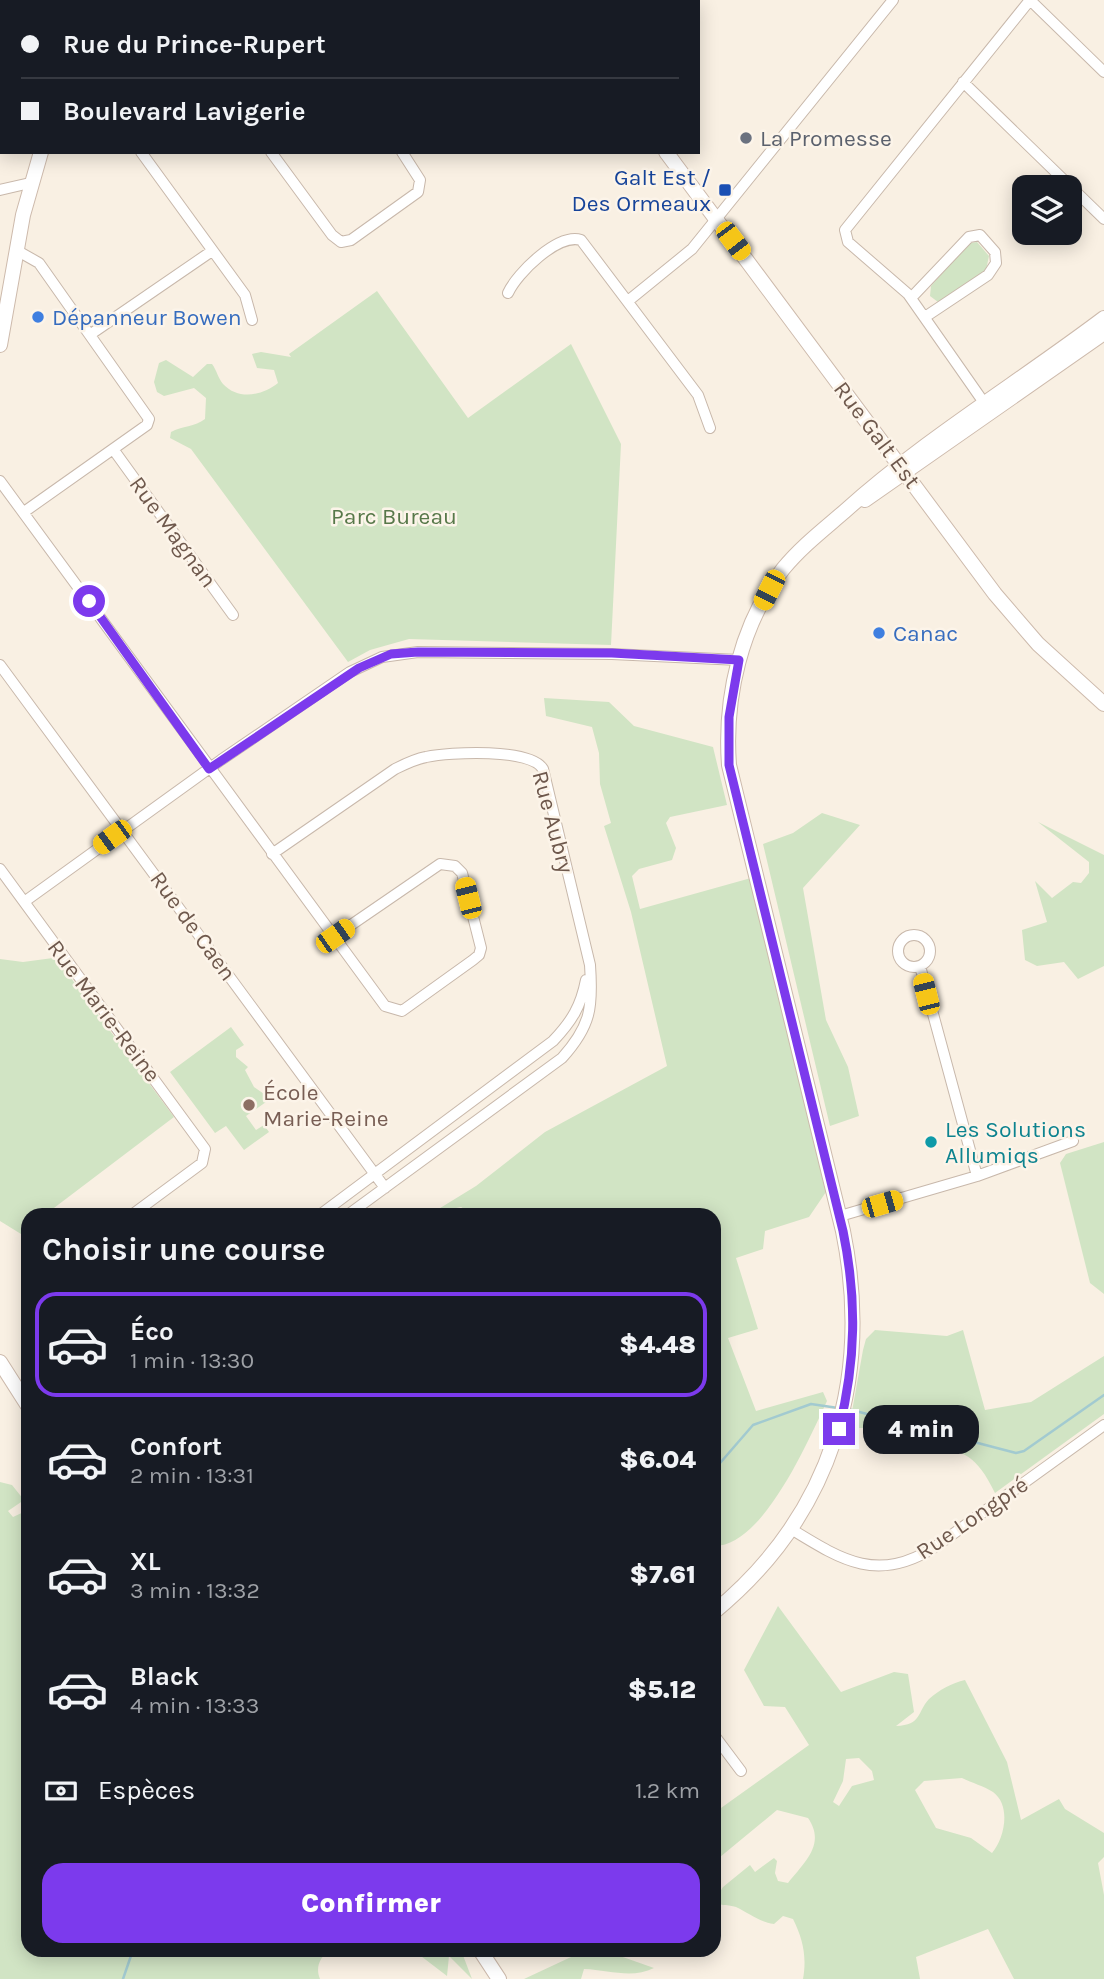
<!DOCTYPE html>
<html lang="fr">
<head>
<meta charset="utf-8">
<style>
	:root { --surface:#171b24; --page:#20242c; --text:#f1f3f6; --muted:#9ea1a6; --line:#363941; --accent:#7c3aed }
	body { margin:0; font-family:Karla,sans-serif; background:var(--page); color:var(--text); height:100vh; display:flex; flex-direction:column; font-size:26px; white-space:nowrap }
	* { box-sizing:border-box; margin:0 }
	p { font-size:23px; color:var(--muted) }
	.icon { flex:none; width:38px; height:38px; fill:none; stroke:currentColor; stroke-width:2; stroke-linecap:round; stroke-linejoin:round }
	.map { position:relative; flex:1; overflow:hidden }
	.sheet { position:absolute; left:21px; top:1208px; width:700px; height:749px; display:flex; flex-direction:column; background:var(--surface); border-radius:21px; box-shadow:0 4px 18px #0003 }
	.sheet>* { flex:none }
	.banner { position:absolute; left:0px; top:0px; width:700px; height:154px; box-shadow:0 4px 18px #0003; display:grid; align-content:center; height:154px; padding:0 21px; background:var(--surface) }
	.controls { position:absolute; left:1012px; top:175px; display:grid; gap:14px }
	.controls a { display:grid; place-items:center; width:70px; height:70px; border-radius:14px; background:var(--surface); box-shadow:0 4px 18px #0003; font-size:35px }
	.end { position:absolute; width:32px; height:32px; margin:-16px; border:9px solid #7c3aed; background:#fff; box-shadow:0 0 0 4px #fff }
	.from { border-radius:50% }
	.bubble { position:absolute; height:49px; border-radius:21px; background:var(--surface); box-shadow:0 4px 18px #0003; font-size:23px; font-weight:800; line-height:49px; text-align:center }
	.car { position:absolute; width:21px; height:42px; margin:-21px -10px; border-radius:9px; box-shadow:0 0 5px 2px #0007; background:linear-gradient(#f5c518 24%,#345 0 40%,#f5c518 0 76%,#345 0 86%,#f5c518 0) }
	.banner b { display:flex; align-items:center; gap:24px; height:66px; font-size:26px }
	.banner b+b { border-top:2px solid var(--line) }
	.banner i { width:18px; height:18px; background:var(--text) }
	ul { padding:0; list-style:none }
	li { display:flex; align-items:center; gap:21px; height:105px; margin:0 14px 10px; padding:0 7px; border:4px solid transparent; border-radius:21px }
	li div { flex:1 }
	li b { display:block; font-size:26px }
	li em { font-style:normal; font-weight:800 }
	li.selected { border-color:var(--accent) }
	li>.icon { width:63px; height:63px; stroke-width:1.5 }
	h2 { padding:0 21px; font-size:32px; line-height:84px }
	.pay { display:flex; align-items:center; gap:18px; height:77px; padding:0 21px; font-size:26px }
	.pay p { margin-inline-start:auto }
	.action { display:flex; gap:14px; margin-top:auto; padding:14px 21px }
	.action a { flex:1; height:80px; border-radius:21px; background:var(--accent); color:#fff; font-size:28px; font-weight:800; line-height:80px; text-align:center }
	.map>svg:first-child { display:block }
	.green { fill:#d1e4c4; fill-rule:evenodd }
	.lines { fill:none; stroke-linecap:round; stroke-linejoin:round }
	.stream { stroke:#a2cad0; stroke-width:2.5 }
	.street-casing { stroke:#c8b8ab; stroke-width:12 }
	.secondary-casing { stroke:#cdbaac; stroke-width:16 }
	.street { stroke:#fff; stroke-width:10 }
	.secondary { stroke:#fff; stroke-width:14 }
	.route { stroke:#7c3aed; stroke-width:9 }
	.worship-dot { fill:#6b7280; stroke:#fcf4e9; stroke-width:2.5 }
	.transit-dot { fill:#1a4fb4; stroke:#fcf4e9; stroke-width:2.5 }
	.shop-dot { fill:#3f7fe0; stroke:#fcf4e9; stroke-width:2.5 }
	.education-dot { fill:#8d6e63; stroke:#fcf4e9; stroke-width:2.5 }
	.culture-dot { fill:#0f9aa8; stroke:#fcf4e9; stroke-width:2.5 }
	.labels { text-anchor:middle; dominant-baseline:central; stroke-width:5; stroke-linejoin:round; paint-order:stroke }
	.worship-label { font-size:23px; fill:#5b616d; stroke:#fcf4e9; text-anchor:start }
	.transit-label { font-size:23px; fill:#164399; stroke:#fcf4e9; text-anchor:end }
	.shop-label { font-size:23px; fill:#366cbe; stroke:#fcf4e9; text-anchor:start }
	.street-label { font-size:23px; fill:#6e584c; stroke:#fcf4e9 }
	.park-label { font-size:23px; fill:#577849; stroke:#fcf4e9 }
	.education-label { font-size:23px; fill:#785e54; stroke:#fcf4e9; text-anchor:start }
	.culture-label { font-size:23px; fill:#0d838f; stroke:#fcf4e9; text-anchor:start }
</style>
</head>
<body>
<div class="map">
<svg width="1104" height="1979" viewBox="0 0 1104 1979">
	<rect width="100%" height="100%" fill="#f9f0e3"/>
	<path class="green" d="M977,242L989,256L986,270L938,302L930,296L931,286L969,243Z
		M377,291L468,418L571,344L621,444L611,645L409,639L370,650L348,662L191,449L170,438L171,432C182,426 195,427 205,419L206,398L194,388L164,396L157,392L154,382L159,363L166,360L193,377L207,364H212C217,371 218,378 223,384C239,401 263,395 278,383L274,370L257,368L252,354L261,352L291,357L289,354Z
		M544,698L609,702L634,726L713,747L727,805L670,817L666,823L676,848L672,860L639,869L632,876L640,909L751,878L828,1189L809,1217L765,1231L763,1249L736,1258L758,1329L728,1338L756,1411L823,1392L827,1401C809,1439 763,1547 714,1546V1214H472L461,1207L432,1213L476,1186L545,1132L667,1066L631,912L604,826L611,823L600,784L599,753L592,727L546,716Z
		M822,813L860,825L803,888L826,1020L848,1067L859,1116L830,1126L763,844L793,833Z
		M1038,822L1104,855V966L1078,979L1064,962L1037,966L1025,960L1022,930L1047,922L1035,881L1052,898L1073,882L1081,883L1089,873V862Z
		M53,958L65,970L174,1117L46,1214H28V1228L21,1234L0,1221V959L23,962Z
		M231,1027L244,1045L236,1050V1057L248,1067L245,1070L254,1087L267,1096L263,1099L266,1102L246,1116L256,1130L264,1125L269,1132L244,1150L226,1126L215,1133L170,1072Z
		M1104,1142V1294L1090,1283L1060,1163L1066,1154Z
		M875,1330L947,1336L963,1330L985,1410L1031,1402L1104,1356V1414L995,1493C967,1435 948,1454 895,1450L883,1428H849L863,1350L866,1339Z
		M0,1482L12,1485L24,1500L8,1511L13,1517L28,1510V1524L23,1531L28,1534V1950H330C320,1957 315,1967 320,1979H0Z
		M778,1606L841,1692L894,1672L908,1674L914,1712L896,1726C922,1725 917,1712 929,1699C939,1690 952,1683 965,1680L1007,1762L1021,1820L1059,1799L1065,1809L1104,1833V1857L1098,1863L1104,1895V1979H1014L988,1929L916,1957L920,1979H803C807,1957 803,1939 793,1919L783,1916L774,1924C759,1922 749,1913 736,1907C728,1904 721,1907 714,1901L723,1887L750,1865L755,1872L774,1858L777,1861L775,1873L778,1881L788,1883C805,1862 826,1844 808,1818L777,1810L714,1862V1813L809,1745L785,1707L764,1706L744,1670ZM859,1758L872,1771L874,1780L852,1786L839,1806L833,1802L843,1781L846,1759ZM962,1778C972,1783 984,1786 993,1792C1012,1806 1004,1839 992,1853L971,1838L936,1828L915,1790L924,1781Z
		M413,1950H461L472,1979L449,1956L447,1976Z
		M586,1950H603L654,1968C632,1979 609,1970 584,1969L581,1979H524Z"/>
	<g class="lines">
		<path class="stream" d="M848,1409L1016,1453L1024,1451L1104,1395
			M714,1470L753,1425L811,1404L838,1408
			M171,1950L174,1955L190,1950
			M123,1979L133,1950"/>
		<g class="street-casing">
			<path id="street" d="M289,0L290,2
				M1030,0L1104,72
				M437,2L439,0
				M0,78L2,79
				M963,82L1104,219
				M141,152L245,295L252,320
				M271,152L332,235L341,242L351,240L418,192L420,180L402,152
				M0,190L30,183
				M16,250L39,263L149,419L147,425L24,512
				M508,293C517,273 558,233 581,240L698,395L710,428
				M911,298L969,237L980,235L995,252L996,263L988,275L925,317
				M628,301L692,249L893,0
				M91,334L212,251
				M987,407L908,294L848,242L845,230L1030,0
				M113,449L233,615
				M0,481L385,1006L402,1011L473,960L479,955L481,948L462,873L455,866L440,864L335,936
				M0,665L385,1188
				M272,854L395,769C405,764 415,759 426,757C450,752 531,748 543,769L590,965C593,1007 591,1026 562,1058L349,1214
				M0,869L205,1149L202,1163L133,1214
				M24,902L221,760L350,672L382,657L418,652L612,654L739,660
				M898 951a16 16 0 1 1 32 0a16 16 0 1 1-32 0Z
				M920,966L977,1176
				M321,1214L553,1041C572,1021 581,1006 586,980
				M840,1216L977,1176L1073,1141
				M791,1529C843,1561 878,1583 935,1547L1104,1425
				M714,1735L741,1771"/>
		</g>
		<g class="secondary-casing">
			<path id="secondary" d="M555,0L556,2
				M95,2L96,0
				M666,152L995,594L1038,644L1104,704
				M0,345L23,215L41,152
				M865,500L1104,333
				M0,1362L28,1406
				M714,1612C832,1515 873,1379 843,1231L729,765C724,697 741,624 783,569C801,547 823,530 845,511C925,439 1018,383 1104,318
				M480,1950L499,1979"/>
		</g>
		<use href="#street" class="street"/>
		<use href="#secondary" class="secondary"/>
	</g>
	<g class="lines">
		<path class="route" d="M89,601L209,769L359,668L391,654L418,652L612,653L739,660L729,717V765L843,1231C857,1299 856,1361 839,1429"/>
	</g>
	<circle class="worship-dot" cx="746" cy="138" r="7"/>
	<rect class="transit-dot" x="718" y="183" width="14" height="14" rx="3.5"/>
	<g class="shop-dot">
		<circle cx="38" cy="317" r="7"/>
		<circle cx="879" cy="633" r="7"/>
	</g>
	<circle class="education-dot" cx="249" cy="1105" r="7"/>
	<circle class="culture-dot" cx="931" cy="1142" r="7"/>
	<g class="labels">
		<g class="worship-label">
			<text x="760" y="138">La Promesse</text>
		</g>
		<g class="transit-label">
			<text x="711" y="177">Galt Est /<tspan x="711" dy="26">Des Ormeaux</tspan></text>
		</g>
		<g class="shop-label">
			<text x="52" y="317">Dépanneur Bowen</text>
			<text x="893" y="633">Canac</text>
		</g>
		<g class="street-label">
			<text transform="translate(877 435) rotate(53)">Rue Galt Est</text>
			<text transform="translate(173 532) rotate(54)">Rue Magnan</text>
			<text transform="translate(553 822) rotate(75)">Rue Aubry</text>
			<text transform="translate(193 926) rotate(54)">Rue de Caen</text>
			<text transform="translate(104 1011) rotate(53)">Rue Marie-Reine</text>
			<text transform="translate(972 1518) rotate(-34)">Rue Longpré</text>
		</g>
		<g class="park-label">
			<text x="394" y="516">Parc Bureau</text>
		</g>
		<g class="education-label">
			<text x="263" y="1092">École<tspan x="263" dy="26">Marie-Reine</tspan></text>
		</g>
		<g class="culture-label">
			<text x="945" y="1129">Les Solutions<tspan x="945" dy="26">Allumiqs</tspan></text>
		</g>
	</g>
</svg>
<div class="controls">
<a><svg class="icon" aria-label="layers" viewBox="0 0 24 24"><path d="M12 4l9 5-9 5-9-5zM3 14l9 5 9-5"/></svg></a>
</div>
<i class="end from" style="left:89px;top:601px"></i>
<i class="end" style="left:839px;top:1429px"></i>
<div class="bubble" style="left:863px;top:1405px;width:116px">4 min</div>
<i class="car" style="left:733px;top:241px;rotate:143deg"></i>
<i class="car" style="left:769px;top:590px;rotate:207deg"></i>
<i class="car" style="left:112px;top:837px;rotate:234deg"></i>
<i class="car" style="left:468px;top:898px;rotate:346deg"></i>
<i class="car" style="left:335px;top:936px;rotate:55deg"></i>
<i class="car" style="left:926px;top:994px;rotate:346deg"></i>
<i class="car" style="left:882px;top:1204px;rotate:74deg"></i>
<div class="banner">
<b><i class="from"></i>Rue du Prince-Rupert</b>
<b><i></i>Boulevard Lavigerie</b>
</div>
<section class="sheet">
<h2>Choisir une course</h2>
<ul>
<li class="selected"><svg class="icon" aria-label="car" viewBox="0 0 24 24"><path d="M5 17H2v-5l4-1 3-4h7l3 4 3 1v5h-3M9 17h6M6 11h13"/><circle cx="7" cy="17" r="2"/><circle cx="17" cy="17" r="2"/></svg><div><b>Éco</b><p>1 min · 13:30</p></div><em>$4.48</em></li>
<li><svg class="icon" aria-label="car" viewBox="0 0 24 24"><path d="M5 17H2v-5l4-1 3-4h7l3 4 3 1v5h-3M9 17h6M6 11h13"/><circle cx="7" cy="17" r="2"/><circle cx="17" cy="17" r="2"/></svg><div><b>Confort</b><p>2 min · 13:31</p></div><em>$6.04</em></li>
<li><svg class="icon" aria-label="car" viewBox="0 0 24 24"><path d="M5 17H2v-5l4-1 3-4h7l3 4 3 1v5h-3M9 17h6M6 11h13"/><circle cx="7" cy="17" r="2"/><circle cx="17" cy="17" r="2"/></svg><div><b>XL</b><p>3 min · 13:32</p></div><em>$7.61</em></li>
<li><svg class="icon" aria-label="car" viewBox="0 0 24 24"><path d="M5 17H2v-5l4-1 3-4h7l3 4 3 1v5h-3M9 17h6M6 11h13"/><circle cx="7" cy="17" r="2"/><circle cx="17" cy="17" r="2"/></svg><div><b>Black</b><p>4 min · 13:33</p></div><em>$5.12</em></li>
</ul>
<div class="pay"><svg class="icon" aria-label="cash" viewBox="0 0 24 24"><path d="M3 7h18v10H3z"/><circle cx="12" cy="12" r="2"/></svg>Espèces<p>1.2 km</p></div>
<div class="action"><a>Confirmer</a></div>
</section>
</div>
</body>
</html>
